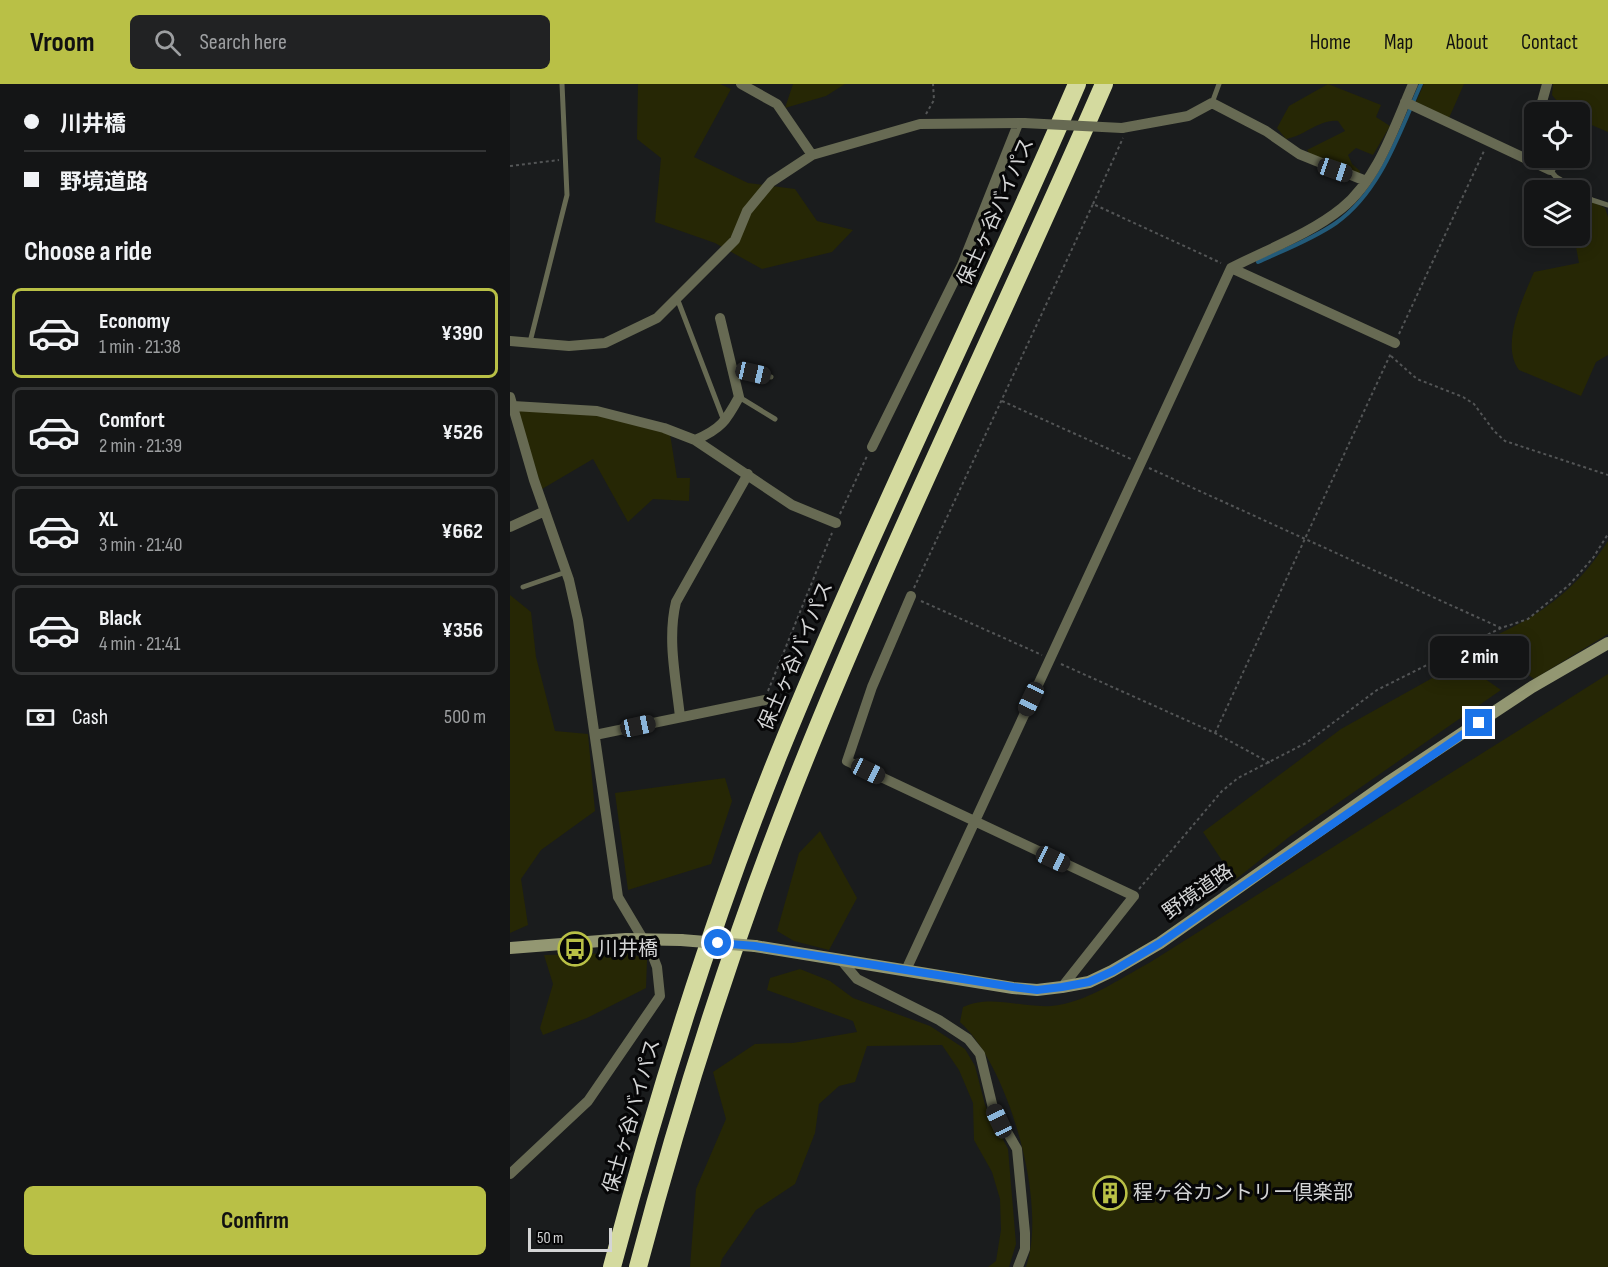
<!DOCTYPE html>
<html lang="en">
<head>
<meta charset="utf-8">
<style>
	:root { --surface:#141516; --page:#212223; --text:#f1f3f6; --muted:#9d9fa1; --line:#333435; --accent:#b9c046 }
	body { margin:0; font-family:"Sofia Sans Condensed","Noto Sans JP",sans-serif; background:var(--page); color:var(--text); height:100vh; display:flex; flex-direction:column; font-size:22px; white-space:nowrap }
	* { box-sizing:border-box; margin:0 }
	p { font-size:20px; color:var(--muted) }
	.icon { flex:none; width:33px; height:33px; fill:none; stroke:currentColor; stroke-width:2; stroke-linecap:round; stroke-linejoin:round }
	.map { position:relative; flex:1; overflow:hidden }
	.panel { display:flex; flex-direction:column; background:var(--surface); width:510px }
	.panel>* { flex:none }
	.top-card { display:grid; align-content:center; height:132px; padding:0 24px; background:var(--surface) }
	.controls { position:absolute; left:1014px; top:18px; display:grid; gap:12px }
	.controls a { display:grid; place-items:center; width:66px; height:66px; border-radius:9px; background:var(--surface); box-shadow:0 3px 15px #0003,0 0 0 2px var(--line); font-size:30px }
	.scale { position:absolute; left:18px; bottom:15px; width:84px; box-sizing:border-box; padding-left:6px; border:3px solid #d4d5d6; border-top:0; font-size:16px; line-height:21px; white-space:nowrap; color:#d4d5d6; -webkit-text-stroke:4px #060607; paint-order:stroke }
	.end { position:absolute; width:27px; height:27px; margin:-14px; border:8px solid #1a73e8; background:#fff; box-shadow:0 0 0 3px #fff }
	.from { border-radius:50% }
	.bubble { position:absolute; height:42px; border-radius:9px; background:var(--surface); box-shadow:0 3px 15px #0003,0 0 0 2px var(--line); font-size:20px; font-weight:700; line-height:42px; text-align:center }
	.car { position:absolute; width:18px; height:36px; margin:-18px -9px; border-radius:8px; box-shadow:0 0 4px 2px #0007; background:linear-gradient(#222 24%,#8ab4d8 0 40%,#222 0 76%,#8ab4d8 0 86%,#222 0) }
	.top-card b { display:flex; align-items:center; gap:21px; height:57px; font-size:22px }
	.top-card b+b { border-top:2px solid var(--line) }
	.top-card i { width:15px; height:15px; background:var(--text) }
	ul { padding:0; list-style:none }
	li { display:flex; align-items:center; gap:18px; height:90px; margin:0 12px 9px; padding:0 12px; border:3px solid var(--line); border-radius:9px }
	li div { flex:1 }
	li b { display:block; font-size:22px }
	li em { font-style:normal; font-weight:700 }
	li.current { border-color:var(--accent) }
	li>.icon { width:54px; height:54px; stroke-width:1.5 }
	h2 { padding:0 24px; font-size:27px; line-height:72px }
	.pay { display:flex; align-items:center; gap:15px; height:66px; padding:0 24px; font-size:22px }
	.pay p { margin-inline-start:auto }
	.cta { display:flex; gap:12px; margin-top:auto; padding:12px 24px }
	.cta a { flex:1; height:69px; border-radius:9px; background:var(--accent); color:#111; font-size:24px; font-weight:700; line-height:69px; text-align:center }
	header { display:flex; align-items:center; gap:36px; box-sizing:border-box; height:84px; padding:0 30px; background:var(--accent); color:#111 }
	header strong { font-size:28px }
	nav { display:flex; gap:33px; margin-inline-start:auto; font-size:21px }
	.search { width:420px; height:54px; background:var(--page); display:flex; align-items:center; gap:15px; box-sizing:border-box; padding:0 21px; border-radius:9px; color:var(--muted); font-size:22px }
	main { display:flex; flex:1; min-height:0 }
	.map>svg:first-child { display:block }
	.green { fill:#262705 }
	.lines { fill:none; stroke-linecap:round; stroke-linejoin:round }
	.stream { stroke:#235b7a; stroke-width:4 }
	.path { stroke:#535556; stroke-width:2; stroke-dasharray:3 3; stroke-linecap:butt }
	.lane { stroke:#676a53; stroke-width:5 }
	.street { stroke:#676a53; stroke-width:10 }
	.secondary { stroke:#939772; stroke-width:12 }
	.highway { stroke:#d4da9f; stroke-width:18 }
	.street-bridge { stroke:#676a53; stroke-width:10 }
	.secondary-bridge { stroke:#939772; stroke-width:12 }
	.route { stroke:#1a73e8; stroke-width:8 }
	.labels { text-anchor:middle; dominant-baseline:central; stroke-width:6; stroke-linejoin:round; paint-order:stroke }
	.street-label { font-size:20px; fill:#d4d5d6; stroke:#060607 }
	.poi-label { font-size:20px; fill:#d4d5d6; stroke:#060607; text-anchor:start }
</style>
</head>
<body>
<header>
<strong>Vroom</strong>
<div class="search"><svg class="icon" aria-label="search" viewBox="0 0 24 24"><circle cx="10" cy="10" r="6"/><path d="M15 15l6 6"/></svg>Search here</div>
<nav><a>Home</a><a>Map</a><a>About</a><a>Contact</a></nav>
</header>
<main>
<section class="panel">
<div class="top-card">
<b><i class="from"></i>川井橋</b>
<b><i></i>野境道路</b>
</div>
<h2>Choose a ride</h2>
<ul>
<li class="current"><svg class="icon" aria-label="car" viewBox="0 0 24 24"><path d="M5 17H2v-5l4-1 3-4h7l3 4 3 1v5h-3M9 17h6M6 11h13"/><circle cx="7" cy="17" r="2"/><circle cx="17" cy="17" r="2"/></svg><div><b>Economy</b><p>1 min · 21:38</p></div><em>¥390</em></li>
<li><svg class="icon" aria-label="car" viewBox="0 0 24 24"><path d="M5 17H2v-5l4-1 3-4h7l3 4 3 1v5h-3M9 17h6M6 11h13"/><circle cx="7" cy="17" r="2"/><circle cx="17" cy="17" r="2"/></svg><div><b>Comfort</b><p>2 min · 21:39</p></div><em>¥526</em></li>
<li><svg class="icon" aria-label="car" viewBox="0 0 24 24"><path d="M5 17H2v-5l4-1 3-4h7l3 4 3 1v5h-3M9 17h6M6 11h13"/><circle cx="7" cy="17" r="2"/><circle cx="17" cy="17" r="2"/></svg><div><b>XL</b><p>3 min · 21:40</p></div><em>¥662</em></li>
<li><svg class="icon" aria-label="car" viewBox="0 0 24 24"><path d="M5 17H2v-5l4-1 3-4h7l3 4 3 1v5h-3M9 17h6M6 11h13"/><circle cx="7" cy="17" r="2"/><circle cx="17" cy="17" r="2"/></svg><div><b>Black</b><p>4 min · 21:41</p></div><em>¥356</em></li>
</ul>
<div class="pay"><svg class="icon" aria-label="cash" viewBox="0 0 24 24"><path d="M3 7h18v10H3z"/><circle cx="12" cy="12" r="2"/></svg>Cash<p>500 m</p></div>
<div class="cta"><a>Confirm</a></div>
</section>
<div class="map">
<svg width="1098" height="1183" viewBox="0 0 1098 1183">
	<rect width="100%" height="100%" fill="#1a1c1d"/>
	<path class="green" d="M128,0H210L221,5L184,73L238,99L285,105L307,137L343,146L322,168L252,185L205,159L145,138L151,74L127,55Z
		M283,0H335L316,12L275,24Z
		M818,0L871,21L866,33L880,42L863,71L846,64L838,71L842,80L850,87L849,91L805,77L797,66L835,47L828,37C809,35 795,52 776,55L767,44L779,22Z
		M914,0H954L939,34L906,18Z
		M1043,0H1098V48L1070,36V28H1056L1042,11Z
		M1077,115L1095,124L1098,133V271L1086,278L1071,312L1009,286C990,261 1013,214 1024,188L1069,179L1064,152H1070V122Z
		M7,326L81,330L160,350L167,394H180L179,417L143,415L118,438L83,375L32,405Z
		M1098,457V550L1024,595L974,557C1028,533 1065,508 1098,457Z
		M0,511L21,528L26,573L45,647L78,650L85,727L31,766L11,795L18,841L0,849Z
		M951,578L991,606L779,753L725,796L693,748L831,645Z
		M1098,590V1183H516C538,1121 499,982 450,938L453,923C480,910 511,924 541,922C576,919 609,895 639,879Z
		M215,694L222,717L201,780L118,806L105,709Z
		M310,747L347,814L319,866L284,857L267,847L289,769Z
		M119,869L137,876L136,904L77,934L33,951L30,944L43,900L34,871Z
		M290,885L320,897L343,914L420,942L455,965L465,982L475,1021L498,1065L506,1160L499,1183H478L486,1177L491,1146L490,1115L482,1088L464,1056L463,1019L449,986L432,961L357,962L345,998L329,1002L309,1020L305,1049L285,1100L246,1126L212,1175L210,1183H180L186,1105L216,1035L203,988L245,960L283,959L347,948L343,937L257,906L260,894Z"/>
	<g class="lines">
		<path class="stream" d="M748,178C774,166 803,155 826,139C871,107 889,49 911,0"/>
		<path class="path" d="M416,30L424,16L423,0
			M0,82L49,76
			M583,120L613,54
			M889,250L974,67
			M881,272L907,295L953,313L964,320L984,347L995,357L1098,391
			M492,317L621,375
			M639,384L991,544
			M330,430L357,372
			M404,504L583,120L711,179
			M411,517L532,571
			M551,580L705,649L760,679
			M258,607L322,449
			M705,649L881,269
			M629,805L712,707L728,694L796,659L867,606L991,544L1018,535L1059,501L1083,474L1098,450"/>
		<path class="lane" d="M702,19L709,0
			M1040,86L1046,93L1068,106
			M1070,107L1082,116L1098,121
			M167,214L214,337
			M20,258L57,111L52,0
			M225,285L261,293
			M229,313L265,335
			M13,503L56,488"/>
		<path class="street" d="M231,0L267,20L302,71
			M1037,0L1032,18L1051,28
			M895,18L1040,86L1046,74
			M612,44L678,32L702,19L756,47L789,70L856,97
			M721,184L885,259
			M0,257L59,262L95,259L147,234L225,156L237,127L261,98L302,71L410,40L514,39
			M0,313L24,396L59,496L68,536L108,813L142,870L147,883L150,912L78,1017L0,1090
			M3,322L87,327L154,344L185,356L282,421L326,439
			M185,356C211,345 216,337 229,313L210,234
			M362,363L452,181L508,40
			M0,443L35,427
			M401,512L362,603L337,677L624,812L552,903
			M170,633C166,595 157,555 166,518L238,390
			M85,651L255,616
			M331,876L347,895L429,936L458,955L470,970L483,1024L507,1065L515,1149V1165L508,1183
			M396,886L721,184C758,165 800,150 832,124C868,95 885,41 903,0"/>
		<path class="secondary" d="M245,862L503,904L527,906L552,903L579,898L602,887L650,859L880,697L1022,603L1098,559
			M0,864L116,855L171,856"/>
		<path class="highway" d="M102,1183C148,1010 201,839 268,672C360,445 470,225 567,0
			M128,1183C171,1020 222,859 284,702C378,464 492,235 594,0"/>
		<path class="street-bridge" d="M514,39L612,44"/>
		<path class="secondary-bridge" d="M171,856L245,862"/>
	</g>
	<g class="lines">
		<path class="route" d="M208,859L245,862L503,903L527,906L552,903L579,898L603,887L650,859L969,639"/>
	</g>
	<defs>
		<g id="bus-ring" transform="scale(1.725)"><circle r="9.5" fill="#060607" stroke="#b9c046" stroke-width="1.5"/><path d="M-5-6H5V4H4V6H2V4H-2V6H-4V4H-5ZM-3.5-4V0h7V-4ZM-3.5 1.2v1.5H-2V1.2ZM2 1.2v1.5H3.5V1.2Z" fill="#b9c046"/></g>
		<g id="building-ring" transform="scale(1.725)"><circle r="9.5" fill="#060607" stroke="#b9c046" stroke-width="1.5"/><path d="M-4-6H4V6H1V3H-1V6H-4ZM-2.5-4.3h1.7v1.8h-1.7ZM.8-4.3h1.7v1.8H.8ZM-2.5-1h1.7V.8h-1.7ZM.8-1h1.7V.8H.8Z" fill="#b9c046"/></g>
	</defs>
	<g fill-rule="evenodd">
		<use href="#bus-ring" x="65" y="865"/>
		<use href="#building-ring" x="600" y="1109"/>
	</g>
	<g class="labels">
		<g class="street-label">
			<text transform="translate(486 128) rotate(-66)">保土ヶ谷バイパス</text>
			<text transform="translate(286 572) rotate(-67)">保土ヶ谷バイパス</text>
			<text transform="translate(688 808) rotate(-35)">野境道路</text>
			<text transform="translate(122 1032) rotate(-74)">保土ヶ谷バイパス</text>
		</g>
		<g class="poi-label">
			<text x="88" y="865">川井橋</text>
			<text x="623" y="1109">程ヶ谷カントリー倶楽部</text>
		</g>
	</g>
</svg>
<div class="controls">
<a><svg class="icon" aria-label="locate" viewBox="0 0 24 24"><circle cx="12" cy="12" r="6"/><path d="M12 2v4M12 18v4M2 12h4M18 12h4"/></svg></a>
<a><svg class="icon" aria-label="layers" viewBox="0 0 24 24"><path d="M12 4l9 5-9 5-9-5zM3 14l9 5 9-5"/></svg></a>
</div>
<div class="scale">50 m</div>
<i class="end from" style="left:208px;top:859px"></i>
<i class="end" style="left:969px;top:639px"></i>
<div class="bubble" style="left:920px;top:552px;width:99px">2 min</div>
<i class="car" style="left:825px;top:86px;rotate:109deg"></i>
<i class="car" style="left:243px;top:289px;rotate:103deg"></i>
<i class="car" style="left:521px;top:615px;rotate:205deg"></i>
<i class="car" style="left:128px;top:642px;rotate:78deg"></i>
<i class="car" style="left:358px;top:687px;rotate:116deg"></i>
<i class="car" style="left:543px;top:775px;rotate:115deg"></i>
<i class="car" style="left:489px;top:1037px;rotate:335deg"></i>
</div>
</main>
</body>
</html>
